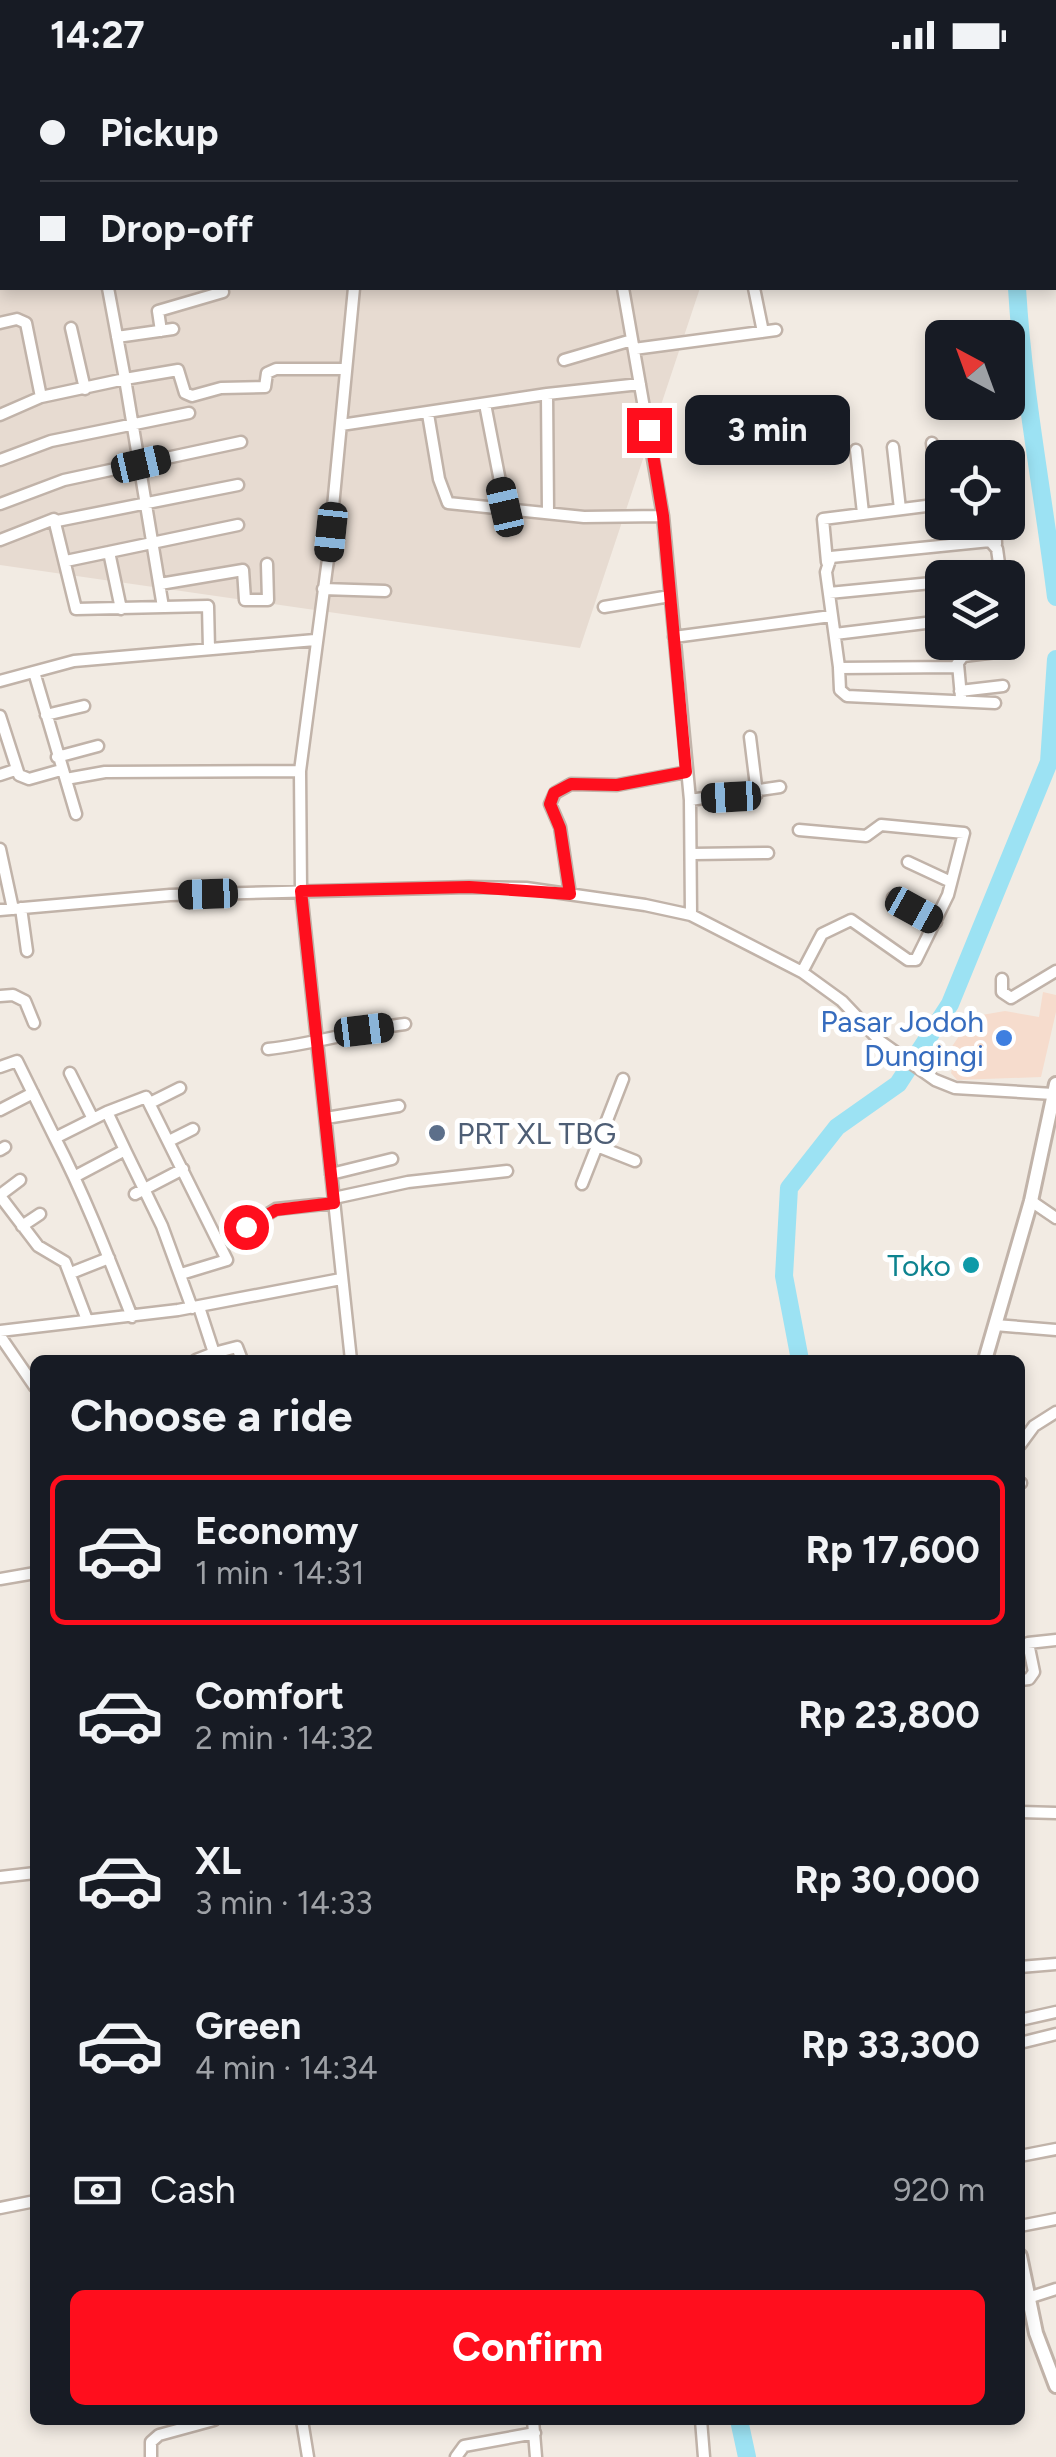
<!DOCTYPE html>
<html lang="en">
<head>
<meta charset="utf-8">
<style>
	:root { --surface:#171b24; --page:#242831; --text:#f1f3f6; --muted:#9ea1a6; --line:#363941; --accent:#ff0e1d }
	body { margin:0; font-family:Figtree,sans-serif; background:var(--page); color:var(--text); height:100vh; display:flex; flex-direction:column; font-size:38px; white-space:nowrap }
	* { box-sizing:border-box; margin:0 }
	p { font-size:32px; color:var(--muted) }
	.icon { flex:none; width:55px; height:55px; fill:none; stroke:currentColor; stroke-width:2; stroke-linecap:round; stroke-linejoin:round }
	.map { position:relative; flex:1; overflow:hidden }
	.sheet { position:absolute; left:30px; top:1285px; width:995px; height:1070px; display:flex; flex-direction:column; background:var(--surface); border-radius:15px; box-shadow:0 5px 15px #0003 }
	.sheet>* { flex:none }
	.hud { position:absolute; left:0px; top:0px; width:1058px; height:220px; box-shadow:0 5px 15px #0003; display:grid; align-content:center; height:220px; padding:0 40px; background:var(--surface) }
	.needle { width:65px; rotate:319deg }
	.fabs { position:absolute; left:925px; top:250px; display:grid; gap:20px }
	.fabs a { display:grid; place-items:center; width:100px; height:100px; border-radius:15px; background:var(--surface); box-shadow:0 5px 15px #0003; font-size:50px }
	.end { position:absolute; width:45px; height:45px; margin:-22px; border:12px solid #ff0e1d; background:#fff; box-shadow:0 0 0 5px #fff }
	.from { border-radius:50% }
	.bubble { position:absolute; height:70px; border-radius:15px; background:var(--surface); box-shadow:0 5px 15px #0003; font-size:32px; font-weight:700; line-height:70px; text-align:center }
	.car { position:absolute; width:30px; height:60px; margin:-30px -15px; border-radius:12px; box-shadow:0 0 8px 2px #0007; background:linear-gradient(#222 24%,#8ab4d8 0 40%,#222 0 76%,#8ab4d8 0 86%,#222 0) }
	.hud b { display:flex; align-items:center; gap:35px; height:95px; font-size:38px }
	.hud b+b { border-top:2px solid var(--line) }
	.hud i { width:25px; height:25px; background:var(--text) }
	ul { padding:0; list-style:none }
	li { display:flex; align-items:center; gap:30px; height:150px; margin:0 20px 15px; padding:0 20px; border:5px solid transparent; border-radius:15px }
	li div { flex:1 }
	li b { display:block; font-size:38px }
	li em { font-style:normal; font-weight:700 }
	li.current { border-color:var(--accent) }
	li>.icon { width:90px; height:90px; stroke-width:1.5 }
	h2 { padding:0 40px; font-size:45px; line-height:120px }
	.pay { display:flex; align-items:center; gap:25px; height:110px; padding:0 40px; font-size:38px }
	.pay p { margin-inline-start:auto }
	.button { display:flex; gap:20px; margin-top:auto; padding:20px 40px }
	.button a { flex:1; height:115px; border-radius:15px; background:var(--accent); color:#fff; font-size:40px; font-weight:700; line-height:115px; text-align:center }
	.status { display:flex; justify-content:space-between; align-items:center; height:70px; padding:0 50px; background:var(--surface); direction:ltr }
	.status svg { height:28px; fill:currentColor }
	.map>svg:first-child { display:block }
	.residential { fill:#e7dbd1 }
	.commercial { fill:#f6dccd }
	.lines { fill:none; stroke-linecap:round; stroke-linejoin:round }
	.river { stroke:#9ce2f3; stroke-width:18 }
	.minor-casing { stroke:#c1b3a9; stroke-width:15 }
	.tertiary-casing { stroke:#c1b3a9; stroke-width:18 }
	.minor { stroke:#fff; stroke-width:10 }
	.tertiary { stroke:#fff; stroke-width:12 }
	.route { stroke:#ff0e1d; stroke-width:12 }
	.shop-dot { fill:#3f7fe0; stroke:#fff; stroke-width:4 }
	.service-dot { fill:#5c6f8a; stroke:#fff; stroke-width:4 }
	.culture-dot { fill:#0f9aa8; stroke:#fff; stroke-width:4 }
	.labels { text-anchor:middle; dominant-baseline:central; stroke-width:10; stroke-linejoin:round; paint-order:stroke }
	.shop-label { font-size:30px; fill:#366cbe; stroke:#fff; text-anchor:end }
	.service-label { font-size:30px; fill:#4e5e75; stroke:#fff; text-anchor:start }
	.culture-label { font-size:30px; fill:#0d838f; stroke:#fff; text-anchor:end }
</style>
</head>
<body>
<div class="status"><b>14:27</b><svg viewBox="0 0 49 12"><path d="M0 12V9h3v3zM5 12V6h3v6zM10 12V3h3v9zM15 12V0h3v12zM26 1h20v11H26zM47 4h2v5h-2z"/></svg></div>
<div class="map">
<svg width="1056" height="2387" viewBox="0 0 1056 2387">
	<rect width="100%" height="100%" fill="#f2ebe3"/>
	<path class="residential" d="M0,0H772L2,2V218H700L580,578L0,495Z"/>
	<path class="commercial" d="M1043,922L1056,925V942L1041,1007L957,1010L951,1003L955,987L949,981L967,954L976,946L1005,941L1039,947Z"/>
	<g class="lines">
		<path class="river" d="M617,0L620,2
			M1017,218C1023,321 1043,423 1056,527
			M800,1290L784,1206L789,1118L837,1057L898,1014L950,934L1049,692L1056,589
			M739,2350L747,2387"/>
		<g class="minor-casing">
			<path id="minor" d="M0,0L2,21
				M35,0L36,2
				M99,0L100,2
				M256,0L257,2
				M167,2L189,0
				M221,2V0
				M377,2V0
				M868,2L873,0
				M0,35H2
				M0,174H2
				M623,218L663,446L690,730L691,845
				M754,218L763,262
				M0,253L17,249L26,253L41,327L125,309L108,218
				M71,258L85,319
				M161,261L158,241L223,222
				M117,267L173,259
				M634,279L776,260
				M564,290L632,270
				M485,334L505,437
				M428,344L439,409L448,433L584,447L663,446
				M0,345L41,327
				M341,355L547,324
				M932,373L939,434
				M893,377L900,439
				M856,380L863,443
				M0,390L51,371L189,343
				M0,434L64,410L241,372
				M548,441L547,324L640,314
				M57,451L238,415
				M995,452L996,474
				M0,470L54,449L76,539L208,536L209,579
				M109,482L121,539
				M66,491L238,455
				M827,492L823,449L942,434
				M160,514L243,500L245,530H268L267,494
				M323,519L385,521
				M829,523L942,512
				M163,537L125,309L178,300L185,323L192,326L221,318L265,317L267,303L276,299H346
				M604,537L670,526
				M835,564L942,551
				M674,567L831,546
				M958,594L961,627
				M839,597L826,502L831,487L990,471L997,479L1001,508
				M34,602L76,744
				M0,611L74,591L315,570
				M960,621L1003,616
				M995,633L847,626L840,620L839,598L955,597L963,586L1005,581L1006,572
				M46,645L84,636
				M0,646L19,705L29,709L61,700
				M750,667L757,724
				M57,687L98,676
				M0,705L15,700
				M66,709L105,702L300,701
				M690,730L780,717
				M799,760L866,766L881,755L964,763L948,825L916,890H908L851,850L822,864L802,902
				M0,779L13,839
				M693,784L768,783
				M908,792L951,812
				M570,824L560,757L550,734L555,723L571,714L617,715L687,702
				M893,828L936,852
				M21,838L27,881
				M0,840L170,825L469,817L526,818L645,835L691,845L802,902L842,931L880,971L935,1010L955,1018L1053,1024
				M1002,909V922L1011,928L1056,901
				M0,926L13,925L25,931L34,953
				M268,979C314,974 358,960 405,954
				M0,997L17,991L55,1068
				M70,1003L93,1049
				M623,1009L597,1076L635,1091
				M150,1033L180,1018
				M0,1040L33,1023
				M107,1042L146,1027L227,1190L181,1204
				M326,1048L399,1036
				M169,1071L193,1059
				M0,1080L5,1077
				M125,1080L162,1156L192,1238
				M331,1104L392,1089
				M74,1107L125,1080L107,1042L55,1068C85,1126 108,1186 132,1247
				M582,1114L597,1076
				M135,1124L183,1099
				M0,1125L20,1110
				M0,1126L38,1176L65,1192L87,1250
				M334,1128L408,1112L507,1101
				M1031,1131L1056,1148
				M22,1156L40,1144
				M247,1157L276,1139L334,1133
				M71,1203L109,1188
				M995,1255L1056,1260
				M0,1261L178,1240L341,1209
				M0,1266L35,1317
				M214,1283L237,1277L242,1290
				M196,1290L214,1283L199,1237
				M351,1290L301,821L300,701L328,489L354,218
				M1020,1375L1034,1356L1056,1342
				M1020,1413H1021
				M0,1509L35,1503
				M1020,1610L1029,1609L1034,1602L1028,1573L1056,1570
				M1020,1742L1056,1743
				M0,1807L35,1803
				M1020,1897L1056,1894
				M1020,1950L1056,1942
				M1020,1973L1056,1964
				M1020,2086L1056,2079
				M0,2138L35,2131
				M1020,2156L1056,2149
				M1028,2228L1056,2219
				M302,2350L308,2387
				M533,2350L536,2387
				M701,2350L704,2387
				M151,2387V2372L159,2365L214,2350
				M456,2387L464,2376L535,2363"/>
		</g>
		<g class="tertiary-casing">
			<path id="tertiary" d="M985,1290L1031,1131L1056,1014
				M1020,2186L1036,2263L1056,2316"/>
		</g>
		<use href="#minor" class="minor"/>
		<use href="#tertiary" class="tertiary"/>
	</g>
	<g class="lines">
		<path class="route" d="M246,1157L276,1140L334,1133L301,821L469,817L570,824L560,758L550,734L554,723L571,714L617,715L686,702L663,446L649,360"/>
	</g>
	<circle class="shop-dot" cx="1004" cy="968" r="10"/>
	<circle class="service-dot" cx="437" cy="1063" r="10"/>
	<circle class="culture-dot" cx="971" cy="1195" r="10"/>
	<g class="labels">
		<g class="shop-label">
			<text x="984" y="951">Pasar Jodoh<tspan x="984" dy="34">Dungingi</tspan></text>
		</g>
		<g class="service-label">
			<text x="457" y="1063">PRT XL TBG</text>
		</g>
		<g class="culture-label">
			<text x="951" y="1195">Toko</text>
		</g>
	</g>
</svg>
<div class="fabs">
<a><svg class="needle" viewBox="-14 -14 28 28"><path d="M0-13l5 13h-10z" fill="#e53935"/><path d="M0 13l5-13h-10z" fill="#9ea1a6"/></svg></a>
<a><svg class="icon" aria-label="locate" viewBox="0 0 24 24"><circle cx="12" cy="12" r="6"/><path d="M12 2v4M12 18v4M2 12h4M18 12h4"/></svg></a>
<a><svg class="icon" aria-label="layers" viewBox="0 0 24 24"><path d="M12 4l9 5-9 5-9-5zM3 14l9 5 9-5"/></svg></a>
</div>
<i class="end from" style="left:246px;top:1157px"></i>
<i class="end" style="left:649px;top:360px"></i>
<div class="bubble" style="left:685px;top:325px;width:165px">3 min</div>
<i class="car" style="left:141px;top:394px;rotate:77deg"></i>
<i class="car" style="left:505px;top:437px;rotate:347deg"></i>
<i class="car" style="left:331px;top:462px;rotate:186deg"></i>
<i class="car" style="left:731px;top:727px;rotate:267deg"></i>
<i class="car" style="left:208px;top:824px;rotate:268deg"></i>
<i class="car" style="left:914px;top:840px;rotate:119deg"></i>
<i class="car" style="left:364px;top:960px;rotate:83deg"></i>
<div class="hud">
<b><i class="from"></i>Pickup</b>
<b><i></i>Drop-off</b>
</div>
<section class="sheet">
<h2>Choose a ride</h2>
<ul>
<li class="current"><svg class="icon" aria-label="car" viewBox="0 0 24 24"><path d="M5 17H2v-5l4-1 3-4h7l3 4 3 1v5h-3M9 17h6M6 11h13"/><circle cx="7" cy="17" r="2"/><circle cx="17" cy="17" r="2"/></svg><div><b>Economy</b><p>1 min · 14:31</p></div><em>Rp 17,600</em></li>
<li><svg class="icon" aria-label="car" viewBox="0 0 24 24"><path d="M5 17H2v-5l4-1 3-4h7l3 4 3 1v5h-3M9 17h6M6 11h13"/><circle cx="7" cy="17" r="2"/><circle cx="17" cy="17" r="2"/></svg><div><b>Comfort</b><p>2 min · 14:32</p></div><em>Rp 23,800</em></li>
<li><svg class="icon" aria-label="car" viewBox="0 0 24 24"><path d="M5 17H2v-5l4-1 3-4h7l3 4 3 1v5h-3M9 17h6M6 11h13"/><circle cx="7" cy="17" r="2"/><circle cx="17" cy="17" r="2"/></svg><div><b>XL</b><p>3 min · 14:33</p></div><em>Rp 30,000</em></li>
<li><svg class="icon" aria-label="car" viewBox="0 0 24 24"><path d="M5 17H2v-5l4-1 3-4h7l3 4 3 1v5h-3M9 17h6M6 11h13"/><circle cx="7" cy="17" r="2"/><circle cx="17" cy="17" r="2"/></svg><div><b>Green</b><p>4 min · 14:34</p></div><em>Rp 33,300</em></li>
</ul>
<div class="pay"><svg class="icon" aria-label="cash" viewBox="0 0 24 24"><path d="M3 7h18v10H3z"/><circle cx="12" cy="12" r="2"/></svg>Cash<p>920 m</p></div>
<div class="button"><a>Confirm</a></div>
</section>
</div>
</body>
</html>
